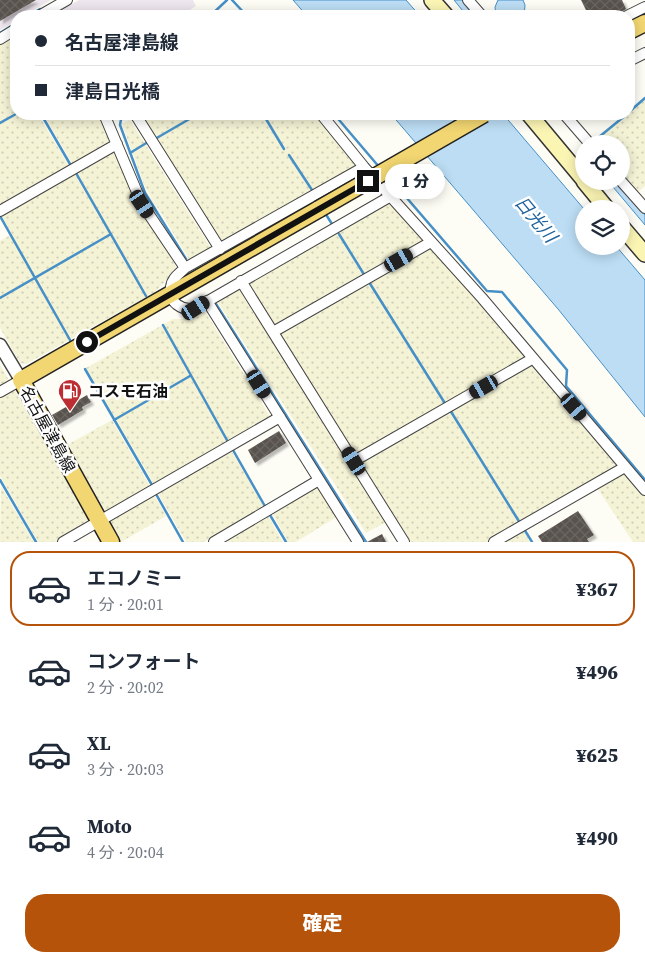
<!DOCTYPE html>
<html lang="ja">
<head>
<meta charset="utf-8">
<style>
	:root { --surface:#fff; --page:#f2f2f3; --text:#1f2937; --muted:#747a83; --line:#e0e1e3; --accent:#b45309 }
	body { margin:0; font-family:"Source Serif 4","Noto Sans JP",serif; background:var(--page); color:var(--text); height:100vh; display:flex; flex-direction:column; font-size:19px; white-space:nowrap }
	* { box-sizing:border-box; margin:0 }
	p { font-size:16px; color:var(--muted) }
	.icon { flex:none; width:28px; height:28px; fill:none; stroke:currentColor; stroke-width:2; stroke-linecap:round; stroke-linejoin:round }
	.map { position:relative; height:542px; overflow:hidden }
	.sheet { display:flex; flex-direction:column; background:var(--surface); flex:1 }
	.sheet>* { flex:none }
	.banner { position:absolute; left:10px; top:10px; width:625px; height:110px; border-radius:20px; box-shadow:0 2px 12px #0003; display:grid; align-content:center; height:110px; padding:0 25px; background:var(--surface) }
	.tools { position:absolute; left:575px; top:135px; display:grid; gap:10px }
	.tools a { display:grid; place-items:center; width:55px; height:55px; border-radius:50%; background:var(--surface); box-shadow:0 2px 12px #0003; font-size:25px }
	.end { position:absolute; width:22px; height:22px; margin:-11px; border:6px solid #111; background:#fff; box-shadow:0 0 0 2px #fff }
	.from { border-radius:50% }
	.bubble { position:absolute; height:35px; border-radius:18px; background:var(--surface); box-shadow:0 2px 12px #0003; font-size:16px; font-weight:800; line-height:35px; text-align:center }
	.car { position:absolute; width:15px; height:30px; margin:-15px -8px; border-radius:6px; box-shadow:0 0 4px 1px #0007; background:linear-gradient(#222 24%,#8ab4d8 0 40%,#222 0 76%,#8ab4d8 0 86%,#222 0) }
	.banner b { display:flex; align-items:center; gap:18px; height:48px; font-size:19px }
	.banner b+b { border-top:1px solid var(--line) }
	.banner i { width:12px; height:12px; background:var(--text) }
	ul { padding:9px 0 0; list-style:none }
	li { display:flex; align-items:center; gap:15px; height:75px; margin:0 10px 8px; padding:0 15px; border:2px solid transparent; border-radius:20px }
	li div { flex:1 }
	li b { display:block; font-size:19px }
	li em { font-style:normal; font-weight:800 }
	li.selected { border-color:var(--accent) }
	li>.icon { width:45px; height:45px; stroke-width:1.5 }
	.cta { display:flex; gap:10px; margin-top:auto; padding:10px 25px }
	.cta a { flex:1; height:58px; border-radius:20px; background:var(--accent); color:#fff; font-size:20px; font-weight:800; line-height:58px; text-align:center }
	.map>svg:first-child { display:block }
	.industrial { fill:#eee6ee }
	.farmland { fill:url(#farmland-dots) }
	.water { fill:#bcddf4; stroke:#4690c7 }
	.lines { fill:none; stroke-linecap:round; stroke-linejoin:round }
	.stream { stroke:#4690c7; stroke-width:2.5 }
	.building { fill:url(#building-cross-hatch); filter:url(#shadow) }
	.minor-casing { stroke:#444; stroke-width:12 }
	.tertiary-casing { stroke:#444; stroke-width:15 }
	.secondary-casing { stroke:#333; stroke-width:18 }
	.primary-casing { stroke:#222; stroke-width:19 }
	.minor { stroke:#fff; stroke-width:10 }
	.tertiary { stroke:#fff; stroke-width:12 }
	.secondary { stroke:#fbf5b4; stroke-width:15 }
	.primary { stroke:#f2d672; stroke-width:16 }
	.primary-bridge-casing { stroke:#222; stroke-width:19; stroke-linecap:butt }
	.primary-bridge { stroke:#f2d672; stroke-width:16 }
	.route { stroke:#111; stroke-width:6 }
	.labels { text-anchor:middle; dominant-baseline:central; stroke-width:5; stroke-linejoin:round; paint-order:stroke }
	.poi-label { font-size:16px; font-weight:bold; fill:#111; stroke:#fff; text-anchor:start }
	.street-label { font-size:16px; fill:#111; stroke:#fff }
	.water-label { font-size:18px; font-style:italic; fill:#1e639e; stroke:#fff }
</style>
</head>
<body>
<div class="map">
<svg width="645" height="542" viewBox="0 0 645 542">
	<defs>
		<pattern id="farmland-dots" width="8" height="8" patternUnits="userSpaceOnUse" patternTransform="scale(1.25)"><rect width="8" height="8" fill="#f4f3d6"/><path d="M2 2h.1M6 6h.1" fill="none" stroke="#d0cfb7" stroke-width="1.8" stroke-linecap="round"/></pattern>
		<pattern id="building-cross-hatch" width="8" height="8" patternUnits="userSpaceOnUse" patternTransform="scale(1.25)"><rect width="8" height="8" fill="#59524e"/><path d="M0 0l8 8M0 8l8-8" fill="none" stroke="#6c6663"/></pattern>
		<filter id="shadow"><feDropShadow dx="3" dy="3" stdDeviation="1" flood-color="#0004"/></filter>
	</defs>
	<rect width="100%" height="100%" fill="#fefdf5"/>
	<path class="industrial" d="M0,0H51L23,16H16V21L0,30Z
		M79,0H193L196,6L180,16H67L63,9Z"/>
	<path class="farmland" d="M16,32V114H38L70,167L0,207V42Z
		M645,100V186L637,193L621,174V144L594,143Z
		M43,114H99L113,140L112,144L73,165Z
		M138,114H316L357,163L356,168L221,246Z
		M130,120L211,248L190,261L144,185L122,124Z
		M112,151L116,152L137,204L176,266L174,272L155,292L26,364L20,363L0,328V241L12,234L0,214Z
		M388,203L394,204L425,239L424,244L275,328L249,288L250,282Z
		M427,246L432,248L527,356L526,360L357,456L352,455L278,337L281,330Z
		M239,289H242L388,521L366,533L329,475L217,301Z
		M201,311L206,313L271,418L155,486L86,368L173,319H188Z
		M528,364L534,365L619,463V468L491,542H407L358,465L360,459Z
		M0,365L10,382L0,387Z
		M14,389L91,523L57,542H38L0,476V397Z
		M112,420L150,486L107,514L67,445Z
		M229,452L233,453L264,507L204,542H186L159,495L160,491Z
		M620,473L628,474L645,496V542H633L596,486Z
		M1,486L34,542H0Z
		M316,487L321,488L338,516L296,542H288L272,513Z
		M152,496L156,498L166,516L121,542H117L108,526L109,519Z
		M268,516L283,542H228L227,540Z
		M522,529L530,542H499Z"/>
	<path class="water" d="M293,0H406L420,16H307Z
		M454,0H463L476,16H467Z
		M498,0H523L525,5L524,16H496L495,7Z
		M391,114H503L584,209V246H616L645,280V417L558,309Z
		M608,181H617L645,215V225Z"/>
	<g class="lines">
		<path class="stream" d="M232,0L247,16
			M28,16L40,9L41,11
			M210,16L227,0
			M0,33L16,23
			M629,112L645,98
			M41,114L70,164
			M122,114L120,125L145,193L186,259
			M263,114L284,149
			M334,114L380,168
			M0,123L16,114
			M155,139L198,114
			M593,142L627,114
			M130,153L148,142
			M289,155L312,190
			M76,173L146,296
			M387,175L487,291L502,292L567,370L566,386L645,480
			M325,213L332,224
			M0,216L70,340
			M339,234L365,276
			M369,282L446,405
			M0,298L111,234
			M216,304L366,542
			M163,325L228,442
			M85,369L152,485
			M450,410L520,523
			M114,420L190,376
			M233,450L266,508
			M0,480L36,542
			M156,494L183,542
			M270,515L286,542
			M524,529L532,542"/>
	</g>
	<path class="building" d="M0,0H36L0,21Z
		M581,0H622L626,9L614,16H589Z
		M87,395L91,402L82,407L83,410L58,425L52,415Z
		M279,431L286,443L255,463L248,450Z
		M578,511L594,535L587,539L589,542H542L538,536Z
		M382,534L386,542H367Z"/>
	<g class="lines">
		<g class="minor-casing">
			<path id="minor" d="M468,0L482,16
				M39,16L67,0
				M627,16L645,7
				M0,39L16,29
				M629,61L645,53
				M104,114L142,204L185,268
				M135,114L220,249
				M321,114L364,167L482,298L645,490
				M564,114L590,144
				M364,167L185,268C179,274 172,278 171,287C167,302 183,312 196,308L391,196
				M621,181L645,208
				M0,211L117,144
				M241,281L404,542
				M207,301L358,542
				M273,332L431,242
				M0,392L21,380
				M354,461L532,359
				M63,542L280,417
				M214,542L319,480
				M494,542L625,467"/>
		</g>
		<g class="tertiary-casing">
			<path id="tertiary" d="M0,345L21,380"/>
		</g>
		<g class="secondary-casing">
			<path id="secondary" d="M432,0L446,16
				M529,114L584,180
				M584,181L607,209
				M621,226L645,254"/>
		</g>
		<g class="primary-casing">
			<path id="primary" d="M629,31L645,23
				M111,542L21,380L319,209"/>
		</g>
		<use href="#minor" class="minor"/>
		<use href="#tertiary" class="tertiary"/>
		<use href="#secondary" class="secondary"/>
		<use href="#primary" class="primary"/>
		<g class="primary-bridge-casing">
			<path id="primary-bridge" d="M319,209L484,114"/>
		</g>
		<use href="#primary-bridge" class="primary-bridge"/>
	</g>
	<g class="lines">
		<path class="route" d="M87,342L368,181"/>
	</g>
	<defs>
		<g id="fuel-pin" transform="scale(1.25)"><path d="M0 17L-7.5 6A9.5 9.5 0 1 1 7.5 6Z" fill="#bc2e31" stroke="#fff"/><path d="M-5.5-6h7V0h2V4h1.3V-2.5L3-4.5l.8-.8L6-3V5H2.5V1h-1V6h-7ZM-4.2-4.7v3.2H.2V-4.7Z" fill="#fff"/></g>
	</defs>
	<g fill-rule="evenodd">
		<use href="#fuel-pin" x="70" y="391"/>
	</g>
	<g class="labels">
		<g class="poi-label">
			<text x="88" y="391">コスモ石油</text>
		</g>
		<g class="street-label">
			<text transform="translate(48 429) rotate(61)">名古屋津島線</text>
		</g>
		<g class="water-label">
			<text transform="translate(536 219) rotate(50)">日光川</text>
		</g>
	</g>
</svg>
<div class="tools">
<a><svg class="icon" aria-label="locate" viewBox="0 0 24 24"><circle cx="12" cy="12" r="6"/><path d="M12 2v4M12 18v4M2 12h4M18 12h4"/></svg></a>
<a><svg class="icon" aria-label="layers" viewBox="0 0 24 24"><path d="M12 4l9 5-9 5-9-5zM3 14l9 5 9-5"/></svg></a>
</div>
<i class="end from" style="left:87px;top:342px"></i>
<i class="end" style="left:368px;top:181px"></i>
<div class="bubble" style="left:385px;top:164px;width:60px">1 分</div>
<i class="car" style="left:142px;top:204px;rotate:146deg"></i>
<i class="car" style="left:399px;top:260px;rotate:60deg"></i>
<i class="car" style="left:196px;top:308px;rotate:57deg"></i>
<i class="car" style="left:259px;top:384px;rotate:148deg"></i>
<i class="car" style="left:484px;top:387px;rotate:240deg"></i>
<i class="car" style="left:574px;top:407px;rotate:139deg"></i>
<i class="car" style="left:354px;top:461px;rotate:328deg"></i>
<div class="banner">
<b><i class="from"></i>名古屋津島線</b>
<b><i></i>津島日光橋</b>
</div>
</div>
<section class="sheet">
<ul>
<li class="selected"><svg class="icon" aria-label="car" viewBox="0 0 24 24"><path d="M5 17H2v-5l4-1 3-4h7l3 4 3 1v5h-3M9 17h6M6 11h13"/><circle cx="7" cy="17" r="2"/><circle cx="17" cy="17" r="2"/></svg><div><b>エコノミー</b><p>1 分 · 20:01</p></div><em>¥367</em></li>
<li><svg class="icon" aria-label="car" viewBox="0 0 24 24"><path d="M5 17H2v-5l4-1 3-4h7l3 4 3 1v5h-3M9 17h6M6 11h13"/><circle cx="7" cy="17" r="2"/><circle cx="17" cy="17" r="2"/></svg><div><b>コンフォート</b><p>2 分 · 20:02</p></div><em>¥496</em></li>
<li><svg class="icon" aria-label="car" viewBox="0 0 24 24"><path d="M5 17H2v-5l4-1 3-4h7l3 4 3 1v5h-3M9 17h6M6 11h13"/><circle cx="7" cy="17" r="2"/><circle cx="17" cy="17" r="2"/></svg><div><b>XL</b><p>3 分 · 20:03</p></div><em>¥625</em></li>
<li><svg class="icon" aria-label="car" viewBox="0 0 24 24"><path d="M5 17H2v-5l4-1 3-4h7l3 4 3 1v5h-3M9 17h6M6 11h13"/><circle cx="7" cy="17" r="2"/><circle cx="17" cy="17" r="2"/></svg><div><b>Moto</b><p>4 分 · 20:04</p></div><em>¥490</em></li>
</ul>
<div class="cta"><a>確定</a></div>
</section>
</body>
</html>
